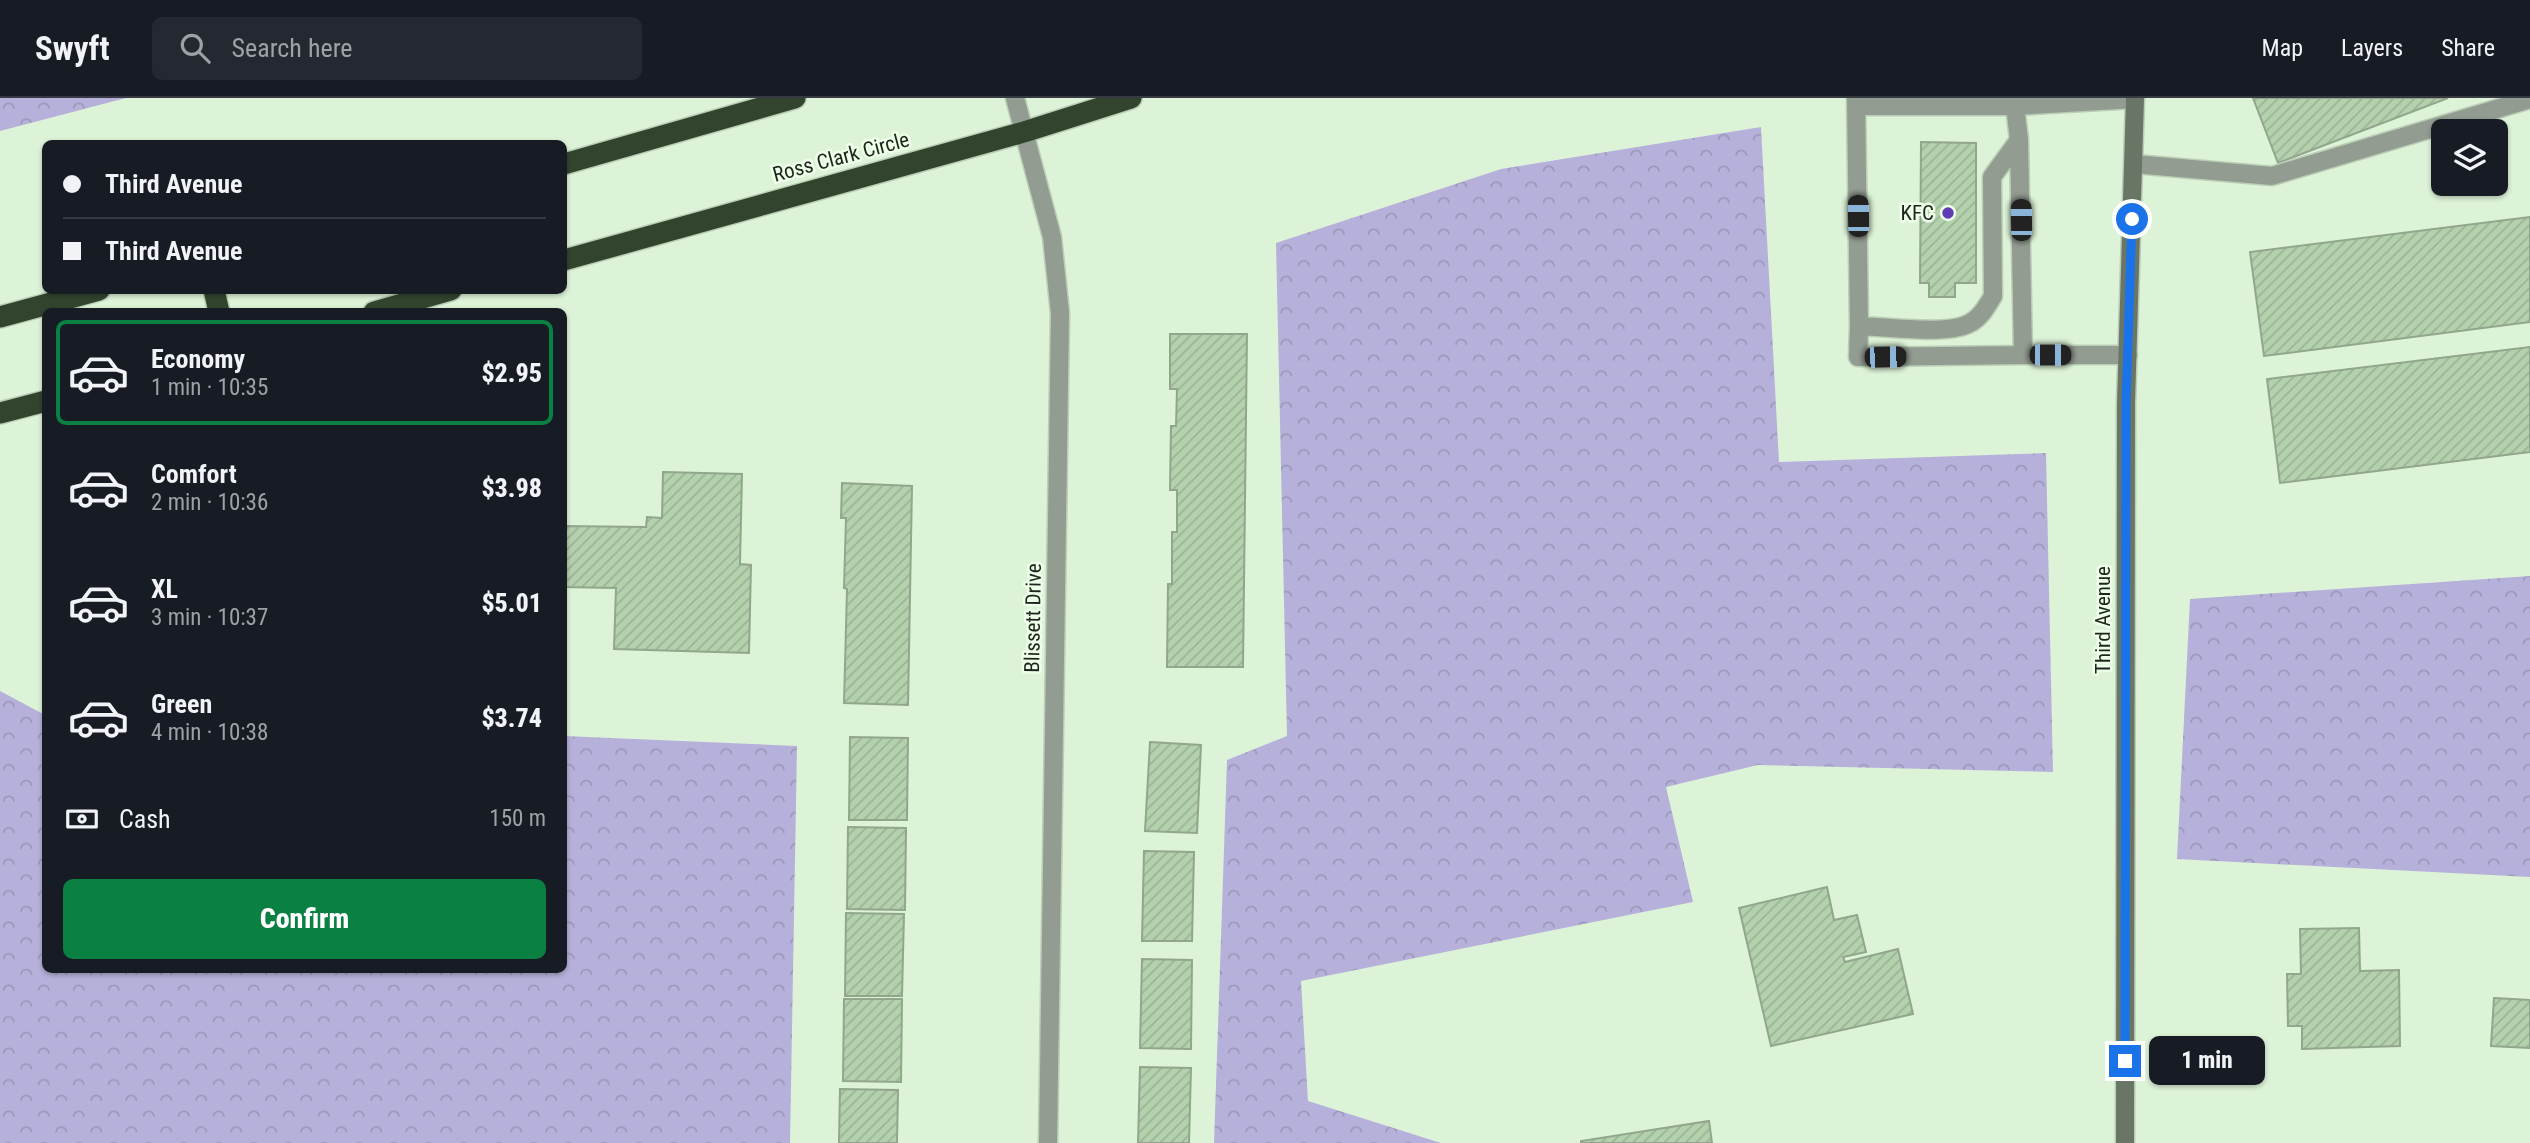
<!DOCTYPE html>
<html lang="en">
<head>
<meta charset="utf-8">
<style>
	:root { --surface:#171b24; --page:#242831; --text:#f1f3f6; --muted:#9ea1a6; --line:#363941; --accent:#0b8043 }
	body { margin:0; font-family:"Roboto Condensed",sans-serif; background:var(--page); color:var(--text); height:100vh; display:flex; flex-direction:column; font-size:26px; white-space:nowrap }
	* { box-sizing:border-box; margin:0 }
	p { font-size:23px; color:var(--muted) }
	.icon { flex:none; width:38px; height:38px; fill:none; stroke:currentColor; stroke-width:2; stroke-linecap:round; stroke-linejoin:round }
	.map { position:relative; flex:1; overflow:hidden }
	.details { position:absolute; left:42px; top:210px; width:525px; height:665px; display:flex; flex-direction:column; background:var(--surface); border-radius:10px; box-shadow:0 2px 5px #0004 }
	.details>* { flex:none }
	.guide { position:absolute; left:42px; top:42px; width:525px; height:154px; border-radius:10px; box-shadow:0 2px 5px #0004; display:grid; align-content:center; height:154px; padding:0 21px; background:var(--surface) }
	.fabs { position:absolute; left:2431px; top:21px; display:grid; gap:14px }
	.fabs a { display:grid; place-items:center; width:77px; height:77px; border-radius:10px; background:var(--surface); box-shadow:0 2px 5px #0004; font-size:35px }
	.end { position:absolute; width:32px; height:32px; margin:-16px; border:9px solid #1a73e8; background:#fff; box-shadow:0 0 0 4px #fff }
	.from { border-radius:50% }
	.bubble { position:absolute; height:49px; border-radius:10px; background:var(--surface); box-shadow:0 2px 5px #0004; font-size:23px; font-weight:800; line-height:49px; text-align:center }
	.car { position:absolute; width:21px; height:42px; margin:-21px -10px; border-radius:9px; box-shadow:0 0 5px 2px #0007; background:linear-gradient(#222 24%,#8ab4d8 0 40%,#222 0 76%,#8ab4d8 0 86%,#222 0) }
	.guide b { display:flex; align-items:center; gap:24px; height:66px; font-size:26px }
	.guide b+b { border-top:2px solid var(--line) }
	.guide i { width:18px; height:18px; background:var(--text) }
	ul { padding:12px 0 0; list-style:none }
	li { display:flex; align-items:center; gap:21px; height:105px; margin:0 14px 10px; padding:0 7px; border:4px solid transparent; border-radius:10px }
	li div { flex:1 }
	li b { display:block; font-size:26px }
	li em { font-style:normal; font-weight:800 }
	li.current { border-color:var(--accent) }
	li>.icon { width:63px; height:63px; stroke-width:1.5 }
	.pay { display:flex; align-items:center; gap:18px; height:77px; padding:0 21px; font-size:26px }
	.pay p { margin-inline-start:auto }
	.cta { display:flex; gap:14px; margin-top:auto; padding:14px 21px }
	.cta a { flex:1; height:80px; border-radius:10px; background:var(--accent); color:#fff; font-size:28px; font-weight:800; line-height:80px; text-align:center }
	header { display:flex; align-items:center; gap:42px; box-sizing:border-box; height:98px; padding:0 35px; background:var(--surface); border-bottom:2px solid var(--line) }
	header strong { font-size:33px }
	nav { display:flex; gap:38px; margin-inline-start:auto; font-size:24px }
	.search { width:490px; height:63px; background:var(--page); display:flex; align-items:center; gap:18px; box-sizing:border-box; padding:0 24px; border-radius:10px; color:var(--muted); font-size:26px }
	.map>svg:first-child { display:block }
	.forest { fill:url(#forest-crowns) }
	.building { fill:url(#building-hatch); stroke:#91a68c; stroke-width:2 }
	.lines { fill:none; stroke-linecap:round; stroke-linejoin:round }
	.lane-casing { stroke:#baceb6; stroke-width:21 }
	.street-casing { stroke:#baceb6; stroke-width:21 }
	.secondary-casing { stroke:#baceb6; stroke-width:21 }
	.highway-casing { stroke:#baceb6; stroke-width:24 }
	.lane { stroke:#939c91; stroke-width:18 }
	.street { stroke:#939c91; stroke-width:18 }
	.secondary { stroke:#697666; stroke-width:18 }
	.highway { stroke:#32442e; stroke-width:21 }
	.route { stroke:#1a73e8; stroke-width:9 }
	.poi-dot { fill:#5f3db5; stroke:#edffe9; stroke-width:2.5 }
	.labels { text-anchor:middle; dominant-baseline:central; stroke-width:5; stroke-linejoin:round; paint-order:stroke }
	.street-label { font-size:21px; fill:#1d251b; stroke:#edffe9 }
	.poi-label { font-size:21px; fill:#1d251b; stroke:#edffe9; text-anchor:end }
</style>
</head>
<body>
<header>
<strong>Swyft</strong>
<div class="search"><svg class="icon" aria-label="search" viewBox="0 0 24 24"><circle cx="10" cy="10" r="6"/><path d="M15 15l6 6"/></svg>Search here</div>
<nav><a>Map</a><a>Layers</a><a>Share</a></nav>
</header>
<div class="map">
<svg width="2530" height="1045" viewBox="0 0 2530 1045">
	<defs>
		<pattern id="forest-crowns" width="20" height="18" patternUnits="userSpaceOnUse" patternTransform="scale(1.75)"><rect width="20" height="18" fill="#b6b1da"/><path d="M2 6a3 3 0 1 1 6 0M12 15a3 3 0 1 1 6 0" fill="none" stroke="#9c98ba"/></pattern>
		<pattern id="building-hatch" width="6" height="6" patternUnits="userSpaceOnUse" patternTransform="scale(1.75)"><rect width="6" height="6" fill="#b4d1ae"/><path d="M-1 1l2-2M0 6l6-6M5 7l2-2" fill="none" stroke="#9ab395"/></pattern>
	</defs>
	<rect width="100%" height="100%" fill="#ddf3d8"/>
	<path class="forest" d="M0,0H126L0,33Z
		M1761,29L1779,364L2046,355L2053,674L1758,667L1666,689L1693,804L1301,883L1308,1003L1441,1045H1214L1227,662L1287,638L1276,145L1501,71Z
		M2530,478V779L2177,761L2190,501Z
		M0,593L45,617L46,872H564V638L797,648L790,1045H0Z"/>
	<path class="building" d="M2253,0H2448L2278,65Z
		M1921,44L1976,45V185H1955V199H1929V185H1920Z
		M2530,119V224L2264,258L2250,154Z
		M1170,236H1247L1243,569H1167L1168,486H1172V434H1177V392H1170L1171,328H1176L1177,291H1170Z
		M2530,249V354L2280,385L2267,281Z
		M663,374L742,376L740,466L751,467L749,555L614,551L616,490L564,489V428L646,429L647,419L662,420Z
		M842,385L912,388L908,607L844,605L847,491L844,490L846,420H841Z
		M850,639L908,640L907,722H849Z
		M1150,644L1201,647L1197,735L1145,733Z
		M848,729L906,730L905,812L847,811Z
		M1144,753L1194,754L1192,843H1142Z
		M1827,789L1834,822L1857,817L1866,854L1843,859L1845,864L1898,851L1913,916L1771,948L1739,810Z
		M846,815L904,816L902,898H845Z
		M2359,830L2360,873L2399,872L2400,948L2302,951V928H2288L2287,876H2301L2300,831Z
		M1142,861L1192,862L1191,951L1140,950Z
		M2494,900L2530,902V950L2491,948Z
		M844,901H902L901,984L843,983Z
		M1140,969L1191,970L1189,1045H1138Z
		M840,991L898,992L897,1045H839Z
		M1709,1023L1712,1045H1581V1043Z"/>
	<g class="lines">
		<g class="lane-casing">
			<path id="lane" d="M1856,0L1859,228L1858,259L2023,257
				M2013,0L2015,8L2135,1
				M1856,8H2015L2019,42L2023,257H2128
				M2134,66L2272,78L2530,1
				M1859,228C1885,229 1947,237 1968,226C1980,221 1987,208 1993,198L1992,79L2019,42"/>
		</g>
		<g class="street-casing">
			<path id="street" d="M1015,0L1052,139L1060,215L1048,1045"/>
		</g>
		<g class="secondary-casing">
			<path id="secondary" d="M2125,1045L2126,306L2135,0"/>
		</g>
		<g class="highway-casing">
			<path id="highway" d="M564,66L795,0
				M564,162L1024,34L1131,0
				M214,192L219,214
				M374,214L451,192
				M0,219L99,192
				M0,315L46,303"/>
		</g>
		<use href="#lane" class="lane"/>
		<use href="#street" class="street"/>
		<use href="#secondary" class="secondary"/>
		<use href="#highway" class="highway"/>
	</g>
	<g class="lines">
		<path class="route" d="M2125,963L2126,306L2132,121"/>
	</g>
	<circle class="poi-dot" cx="1948" cy="115" r="7"/>
	<g class="labels">
		<g class="street-label">
			<text transform="translate(841 59) rotate(-15)">Ross Clark Circle</text>
			<text transform="translate(1033 520) rotate(-89)">Blissett Drive</text>
			<text transform="translate(2103 522) rotate(-90)">Third Avenue</text>
		</g>
		<g class="poi-label">
			<text x="1934" y="115">KFC</text>
		</g>
	</g>
</svg>
<div class="fabs">
<a><svg class="icon" aria-label="layers" viewBox="0 0 24 24"><path d="M12 4l9 5-9 5-9-5zM3 14l9 5 9-5"/></svg></a>
</div>
<i class="end from" style="left:2132px;top:121px"></i>
<i class="end" style="left:2125px;top:963px"></i>
<div class="bubble" style="left:2149px;top:938px;width:116px">1 min</div>
<i class="car" style="left:1858px;top:118px;rotate:359deg"></i>
<i class="car" style="left:2021px;top:122px;rotate:359deg"></i>
<i class="car" style="left:2050px;top:257px;rotate:90deg"></i>
<i class="car" style="left:1885px;top:259px;rotate:89deg"></i>
<div class="guide">
<b><i class="from"></i>Third Avenue</b>
<b><i></i>Third Avenue</b>
</div>
<section class="details">
<ul>
<li class="current"><svg class="icon" aria-label="car" viewBox="0 0 24 24"><path d="M5 17H2v-5l4-1 3-4h7l3 4 3 1v5h-3M9 17h6M6 11h13"/><circle cx="7" cy="17" r="2"/><circle cx="17" cy="17" r="2"/></svg><div><b>Economy</b><p>1 min · 10:35</p></div><em>$2.95</em></li>
<li><svg class="icon" aria-label="car" viewBox="0 0 24 24"><path d="M5 17H2v-5l4-1 3-4h7l3 4 3 1v5h-3M9 17h6M6 11h13"/><circle cx="7" cy="17" r="2"/><circle cx="17" cy="17" r="2"/></svg><div><b>Comfort</b><p>2 min · 10:36</p></div><em>$3.98</em></li>
<li><svg class="icon" aria-label="car" viewBox="0 0 24 24"><path d="M5 17H2v-5l4-1 3-4h7l3 4 3 1v5h-3M9 17h6M6 11h13"/><circle cx="7" cy="17" r="2"/><circle cx="17" cy="17" r="2"/></svg><div><b>XL</b><p>3 min · 10:37</p></div><em>$5.01</em></li>
<li><svg class="icon" aria-label="car" viewBox="0 0 24 24"><path d="M5 17H2v-5l4-1 3-4h7l3 4 3 1v5h-3M9 17h6M6 11h13"/><circle cx="7" cy="17" r="2"/><circle cx="17" cy="17" r="2"/></svg><div><b>Green</b><p>4 min · 10:38</p></div><em>$3.74</em></li>
</ul>
<div class="pay"><svg class="icon" aria-label="cash" viewBox="0 0 24 24"><path d="M3 7h18v10H3z"/><circle cx="12" cy="12" r="2"/></svg>Cash<p>150 m</p></div>
<div class="cta"><a>Confirm</a></div>
</section>
</div>
</body>
</html>
